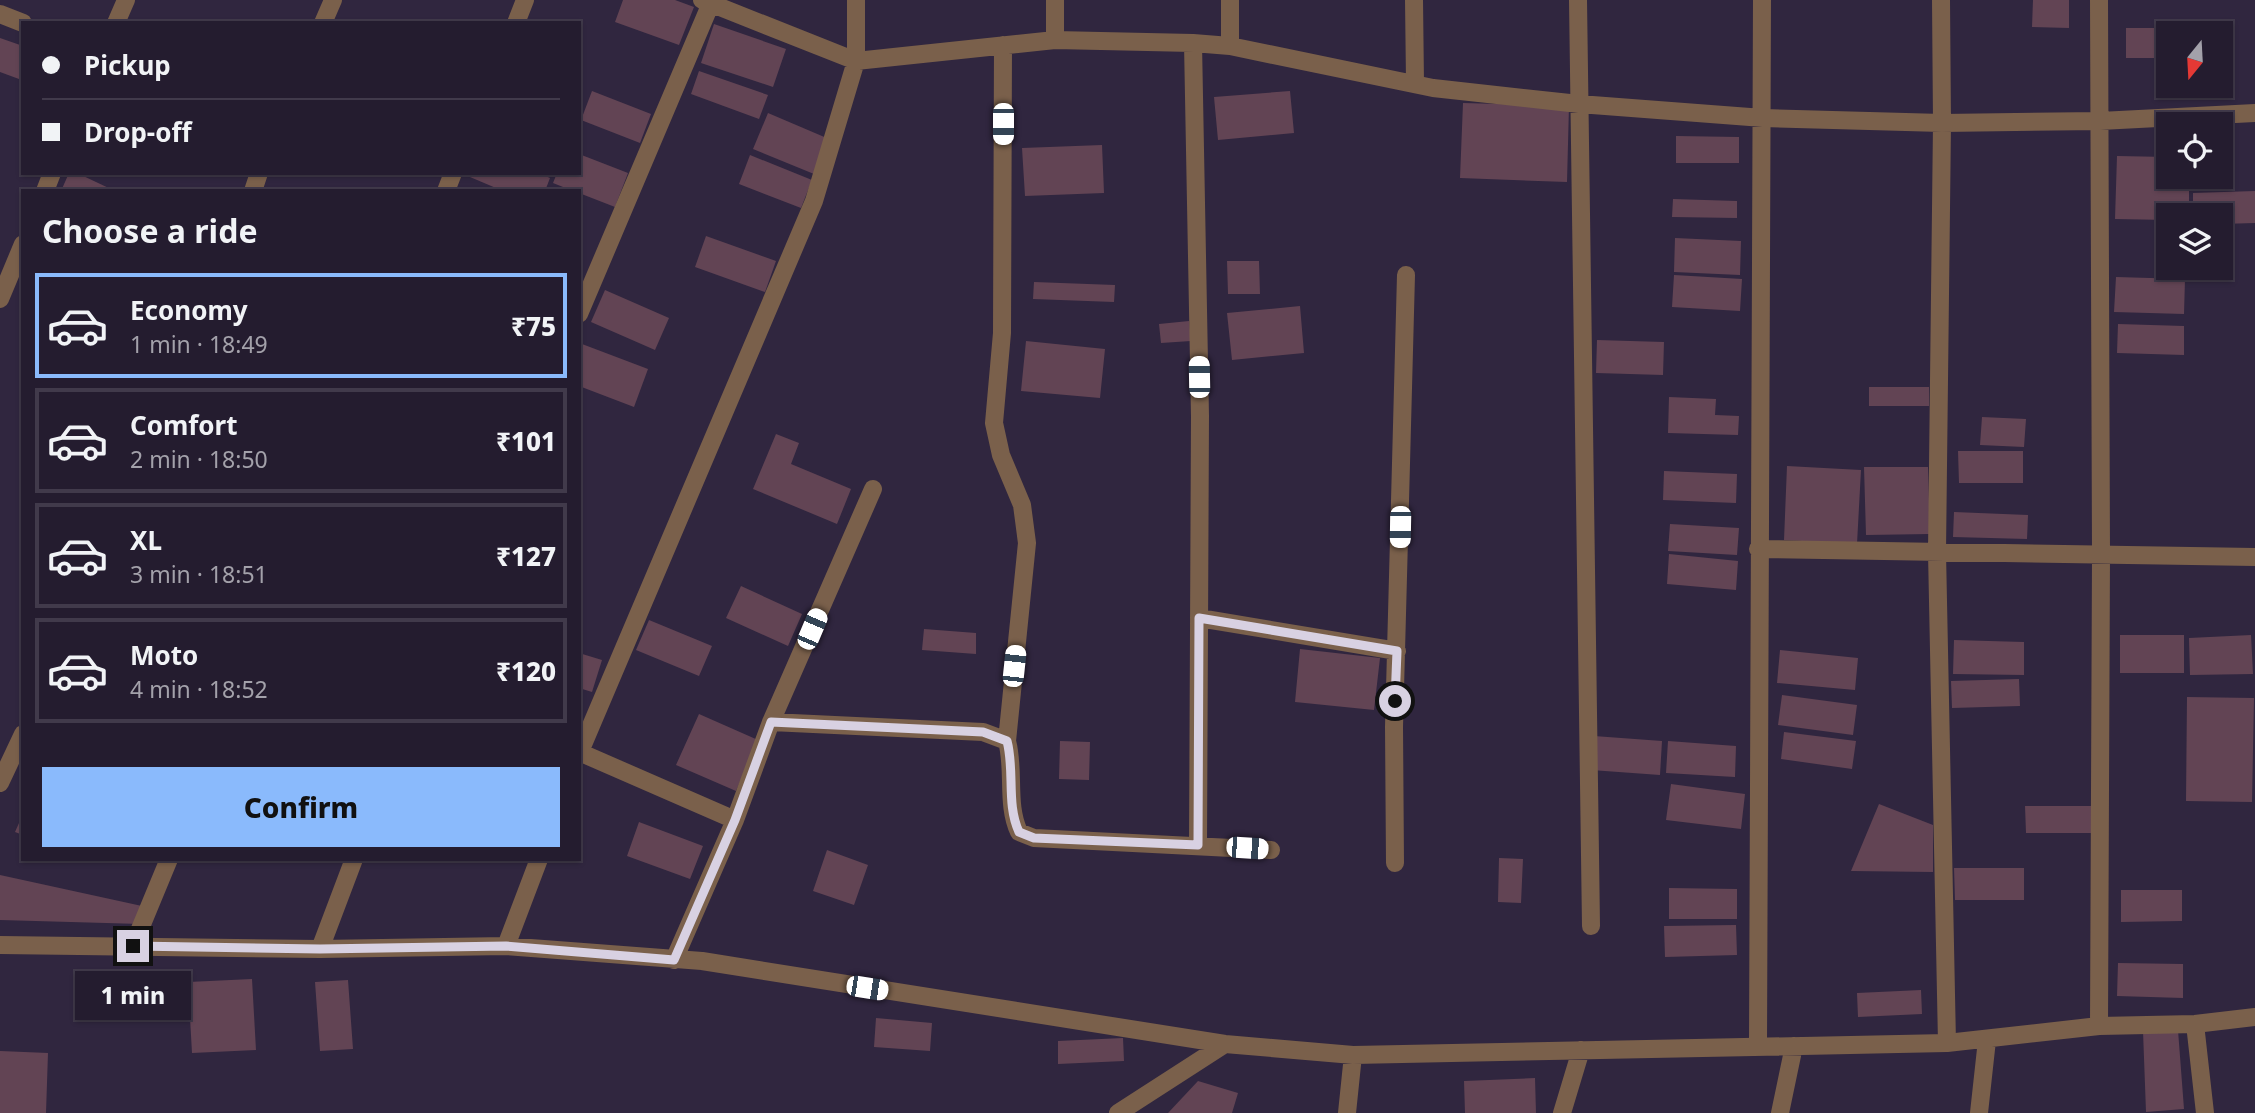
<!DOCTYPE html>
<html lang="en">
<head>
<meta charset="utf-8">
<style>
	:root { --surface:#241c2f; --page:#30293b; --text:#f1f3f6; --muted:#a3a1aa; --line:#413a4b; --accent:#8abafc }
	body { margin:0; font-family:"Noto Sans",sans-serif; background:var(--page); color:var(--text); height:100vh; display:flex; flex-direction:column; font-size:26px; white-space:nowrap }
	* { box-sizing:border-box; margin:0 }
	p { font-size:23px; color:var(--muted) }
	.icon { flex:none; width:38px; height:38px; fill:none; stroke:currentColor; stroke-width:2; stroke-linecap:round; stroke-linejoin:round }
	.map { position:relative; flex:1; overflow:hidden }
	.details { position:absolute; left:21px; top:189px; width:560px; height:672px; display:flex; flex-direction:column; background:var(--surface); border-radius:0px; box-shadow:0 2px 5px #0004,0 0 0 2px var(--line) }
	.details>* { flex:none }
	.guide { position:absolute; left:21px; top:21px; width:560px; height:154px; border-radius:0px; box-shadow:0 2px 5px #0004,0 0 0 2px var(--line); display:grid; align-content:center; height:154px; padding:0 21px; background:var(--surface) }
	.needle { width:46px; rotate:198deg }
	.controls { position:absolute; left:2156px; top:21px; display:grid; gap:14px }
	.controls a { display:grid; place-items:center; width:77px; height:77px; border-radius:0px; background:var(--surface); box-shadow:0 2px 5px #0004,0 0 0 2px var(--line); font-size:35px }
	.end { position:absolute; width:32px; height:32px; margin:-16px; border:9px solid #d8d1e2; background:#111; box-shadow:0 0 0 4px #111 }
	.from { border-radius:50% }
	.bubble { position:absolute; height:49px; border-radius:0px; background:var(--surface); box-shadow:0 2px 5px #0004,0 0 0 2px var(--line); font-size:23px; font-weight:800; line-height:49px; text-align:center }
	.car { position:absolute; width:21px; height:42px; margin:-21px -10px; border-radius:9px; box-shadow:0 0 5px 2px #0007; background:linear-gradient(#fff 24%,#345 0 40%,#fff 0 76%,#345 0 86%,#fff 0) }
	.guide b { display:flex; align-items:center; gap:24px; height:66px; font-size:26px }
	.guide b+b { border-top:2px solid var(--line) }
	.guide i { width:18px; height:18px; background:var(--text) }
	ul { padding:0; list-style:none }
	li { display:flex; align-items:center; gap:21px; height:105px; margin:0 14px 10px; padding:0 7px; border:4px solid var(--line); border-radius:0px }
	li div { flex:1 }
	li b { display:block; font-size:26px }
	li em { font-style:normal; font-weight:800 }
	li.current { border-color:var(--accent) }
	li>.icon { width:63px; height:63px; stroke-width:1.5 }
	h2 { padding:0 21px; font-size:32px; line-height:84px }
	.primary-button { display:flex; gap:14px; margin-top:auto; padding:14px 21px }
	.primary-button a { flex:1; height:80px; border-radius:0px; background:var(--accent); color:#111; font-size:28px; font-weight:800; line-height:80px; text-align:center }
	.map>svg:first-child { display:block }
	.building { fill:#624454 }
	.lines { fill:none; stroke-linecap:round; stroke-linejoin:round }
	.minor { stroke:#7a604b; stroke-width:18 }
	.route { stroke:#d8d1e2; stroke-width:9 }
</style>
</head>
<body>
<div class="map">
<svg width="2255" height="1113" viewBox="0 0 2255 1113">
	<rect width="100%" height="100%" fill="#30263f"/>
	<path class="building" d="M623,0H675L694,7L679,45L615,22Z
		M2033,0H2069V28L2032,27Z
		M714,24L786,49L773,87L701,63Z
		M2126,28H2191V33H2168V58H2126Z
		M0,38L23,46V69L19,79L0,72Z
		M699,71L768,95L759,119L691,94Z
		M592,91L651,114L640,143L581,120Z
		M1290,91L1294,133L1218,140L1214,97Z
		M1463,103L1569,106L1567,182L1460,178Z
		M768,113L829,139L814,174L753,149Z
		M1676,136L1739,137V163H1676Z
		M1102,145L1104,193L1025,196L1022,148Z
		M579,154L628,173L615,207L579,193V191H573L553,183L557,173H579Z
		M750,155L812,180L801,208L739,184Z
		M2117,156L2168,157V177H2189V215H2168V220L2115,219Z
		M69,173H77L115,191H61Z
		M472,173H539L550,178L545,191H503L470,177Z
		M2255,191V223L2221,224V215H2193V193Z
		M1673,199L1737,201V218L1672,217Z
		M706,236L776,261L765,292L695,267Z
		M1675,238L1741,241L1740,275L1674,272Z
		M1227,261H1259L1260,294H1228Z
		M1674,275L1742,279L1740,311L1672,307Z
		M2116,277L2185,279L2184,314L2114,312Z
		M1034,282L1115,285L1114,302L1033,299Z
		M605,290L669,318L655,350L591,322Z
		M1300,306L1304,353L1232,360L1227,313Z
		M1189,321L1191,341L1161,343L1159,324Z
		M2118,324L2184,326V355L2117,353Z
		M1597,340L1664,342L1663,375L1596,373Z
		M1026,341L1105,349L1100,398L1021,391Z
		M582,344L648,369L634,407L579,386V352Z
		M1869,387H1929V406H1869Z
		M1669,397L1716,399L1715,415L1739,416L1738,435L1668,433Z
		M1982,417L2026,419L2024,447L1980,445Z
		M776,434L799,443L791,464L851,489L837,524L753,489Z
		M1958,451H2023V483H1959Z
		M1787,466L1861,470L1857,544L1784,540Z
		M1864,467H1928L1930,534L1866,535Z
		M1664,471L1737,474L1736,503L1663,500Z
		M1954,512L2028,515L2027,539L1953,537Z
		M1670,524L1739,528L1737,555L1668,551Z
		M1669,554L1738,561L1736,590L1667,584Z
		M741,586L802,614L788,646L726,618Z
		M649,620L712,646L699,676L636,650Z
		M924,629L976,633V654L922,650Z
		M2120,635H2184V673H2120Z
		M2251,635L2253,674L2190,675L2189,638Z
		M1954,640L2024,642V675L1953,674Z
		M1300,649L1380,658L1374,710L1295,702Z
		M1780,650L1858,658L1855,690L1777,683Z
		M579,653L602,660L592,692L579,688Z
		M2019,679L2020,706L1952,708L1951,681Z
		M1782,695L1857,705L1853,735L1778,725Z
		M2187,697L2254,698L2252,802L2186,801Z
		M699,714L758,740L736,791L676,765Z
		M1784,732L1856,741L1852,769L1781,759Z
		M1594,736L1662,741L1660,775L1591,770Z
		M1060,741L1090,742L1089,780L1059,779Z
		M1668,741L1736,746L1735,777L1666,773Z
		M1671,784L1745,794L1741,829L1666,820Z
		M1879,804L1933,825V872L1851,871Z
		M2025,806H2091V833H2026Z
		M23,814V835L15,832Z
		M639,822L703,846L690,879L627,856Z
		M827,850L868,865L854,905L813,891Z
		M1499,858L1523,859L1521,903L1498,902Z
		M1954,868H2024V900H1955Z
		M0,875L142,906L141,924L0,920Z
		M1669,888L1737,889V919H1669Z
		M2121,890H2182V921L2121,922Z
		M1736,925L1737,955L1665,957L1664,926Z
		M2118,963L2183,964V998L2117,996Z
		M252,979L256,1050L192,1053L188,982Z
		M348,980L353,1049L320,1051L315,982Z
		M1921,990L1922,1014L1858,1017L1857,993Z
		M876,1018L932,1023L930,1051L874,1047Z
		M2178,1030L2184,1109L2146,1112L2143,1031Z
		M1123,1038L1124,1061L1058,1064V1041Z
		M0,1051L48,1053L46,1113H0Z
		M1535,1078L1536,1113H1465L1464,1081Z
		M1198,1081L1238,1093L1232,1113H1168Z"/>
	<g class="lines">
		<path class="minor" d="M702,0L856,61L1055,40L1193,43L1230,46L1433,88L1579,104L1763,118L1942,123L2100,121L2255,113
			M1055,0V40
			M1414,0L1415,82
			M1578,0L1591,926
			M1941,0L1942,123L1937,552L1947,1043
			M0,14L23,23
			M116,23L126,0
			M323,23L333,0
			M516,23L525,0
			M1193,43L1200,416L1198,845
			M1003,45L1002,333L994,423L1001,455L1022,505L1027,543L1007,741
			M1230,46V0
			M45,191L52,173
			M253,191L259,173
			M446,191L453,173
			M0,299L23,244
			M579,314L711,3
			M1758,549L2255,557
			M1199,618L1397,651
			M771,722L983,732L1007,741C1015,771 1006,804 1019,832L1034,838L1271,850
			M579,752L735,820
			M579,754L814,201L856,61V0
			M0,783L23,734
			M1395,863L1394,727L1406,275
			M0,945L320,949L506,946L702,961L1225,1044L1353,1055L1947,1043L2099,1026L2195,1024L2255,1017
			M133,946L169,859
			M506,946L539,859
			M320,949L354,859
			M674,960L735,820L771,722L873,489
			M2195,1024L2205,1113
			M2099,1026L2101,555L2099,0
			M1758,1046L1762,0
			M1118,1113L1225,1044
			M1347,1113L1353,1055
			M1562,1113L1581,1050
			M1780,1113L1794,1046
			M1979,1113L1987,1040"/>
	</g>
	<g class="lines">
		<path class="route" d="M133,946L320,949L506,946L674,960L735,820L771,722L983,732L1007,741C1015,771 1006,804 1019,832L1034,838L1198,845L1199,618L1397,651L1395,701"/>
	</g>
</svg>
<div class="controls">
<a><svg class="needle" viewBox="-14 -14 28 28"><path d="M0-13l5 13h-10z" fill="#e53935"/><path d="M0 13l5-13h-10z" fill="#a3a1aa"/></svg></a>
<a><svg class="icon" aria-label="locate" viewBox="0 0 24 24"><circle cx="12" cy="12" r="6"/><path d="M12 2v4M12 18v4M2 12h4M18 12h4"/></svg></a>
<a><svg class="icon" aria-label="layers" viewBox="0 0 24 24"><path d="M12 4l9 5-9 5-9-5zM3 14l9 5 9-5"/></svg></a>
</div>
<i class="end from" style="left:1395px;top:701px"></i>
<i class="end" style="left:133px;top:946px"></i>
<div class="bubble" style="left:75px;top:971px;width:116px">1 min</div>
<i class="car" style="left:1003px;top:124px;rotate:180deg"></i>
<i class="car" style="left:1199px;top:377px;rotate:359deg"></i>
<i class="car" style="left:1400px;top:527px;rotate:181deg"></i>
<i class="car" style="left:812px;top:629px;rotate:23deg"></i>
<i class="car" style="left:1014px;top:666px;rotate:6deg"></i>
<i class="car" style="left:1247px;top:848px;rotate:94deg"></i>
<i class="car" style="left:867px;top:988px;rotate:99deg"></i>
<div class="guide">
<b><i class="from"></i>Pickup</b>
<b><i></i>Drop-off</b>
</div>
<section class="details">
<h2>Choose a ride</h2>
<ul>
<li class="current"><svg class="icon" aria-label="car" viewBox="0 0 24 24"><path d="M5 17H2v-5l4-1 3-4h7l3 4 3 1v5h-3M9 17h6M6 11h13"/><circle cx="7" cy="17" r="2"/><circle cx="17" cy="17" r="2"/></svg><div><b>Economy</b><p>1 min · 18:49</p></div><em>₹75</em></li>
<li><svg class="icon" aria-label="car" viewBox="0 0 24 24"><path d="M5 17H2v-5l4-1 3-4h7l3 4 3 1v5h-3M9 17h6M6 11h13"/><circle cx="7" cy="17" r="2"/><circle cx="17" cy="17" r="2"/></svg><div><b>Comfort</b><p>2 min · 18:50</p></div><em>₹101</em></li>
<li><svg class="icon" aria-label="car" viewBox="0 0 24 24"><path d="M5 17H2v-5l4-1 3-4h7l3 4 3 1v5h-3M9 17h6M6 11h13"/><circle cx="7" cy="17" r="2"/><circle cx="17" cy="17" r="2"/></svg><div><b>XL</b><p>3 min · 18:51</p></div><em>₹127</em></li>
<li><svg class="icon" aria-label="car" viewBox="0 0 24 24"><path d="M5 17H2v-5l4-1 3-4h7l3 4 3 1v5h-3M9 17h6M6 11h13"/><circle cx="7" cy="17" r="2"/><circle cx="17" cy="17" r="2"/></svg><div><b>Moto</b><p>4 min · 18:52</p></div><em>₹120</em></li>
</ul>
<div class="primary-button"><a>Confirm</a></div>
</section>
</div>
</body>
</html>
